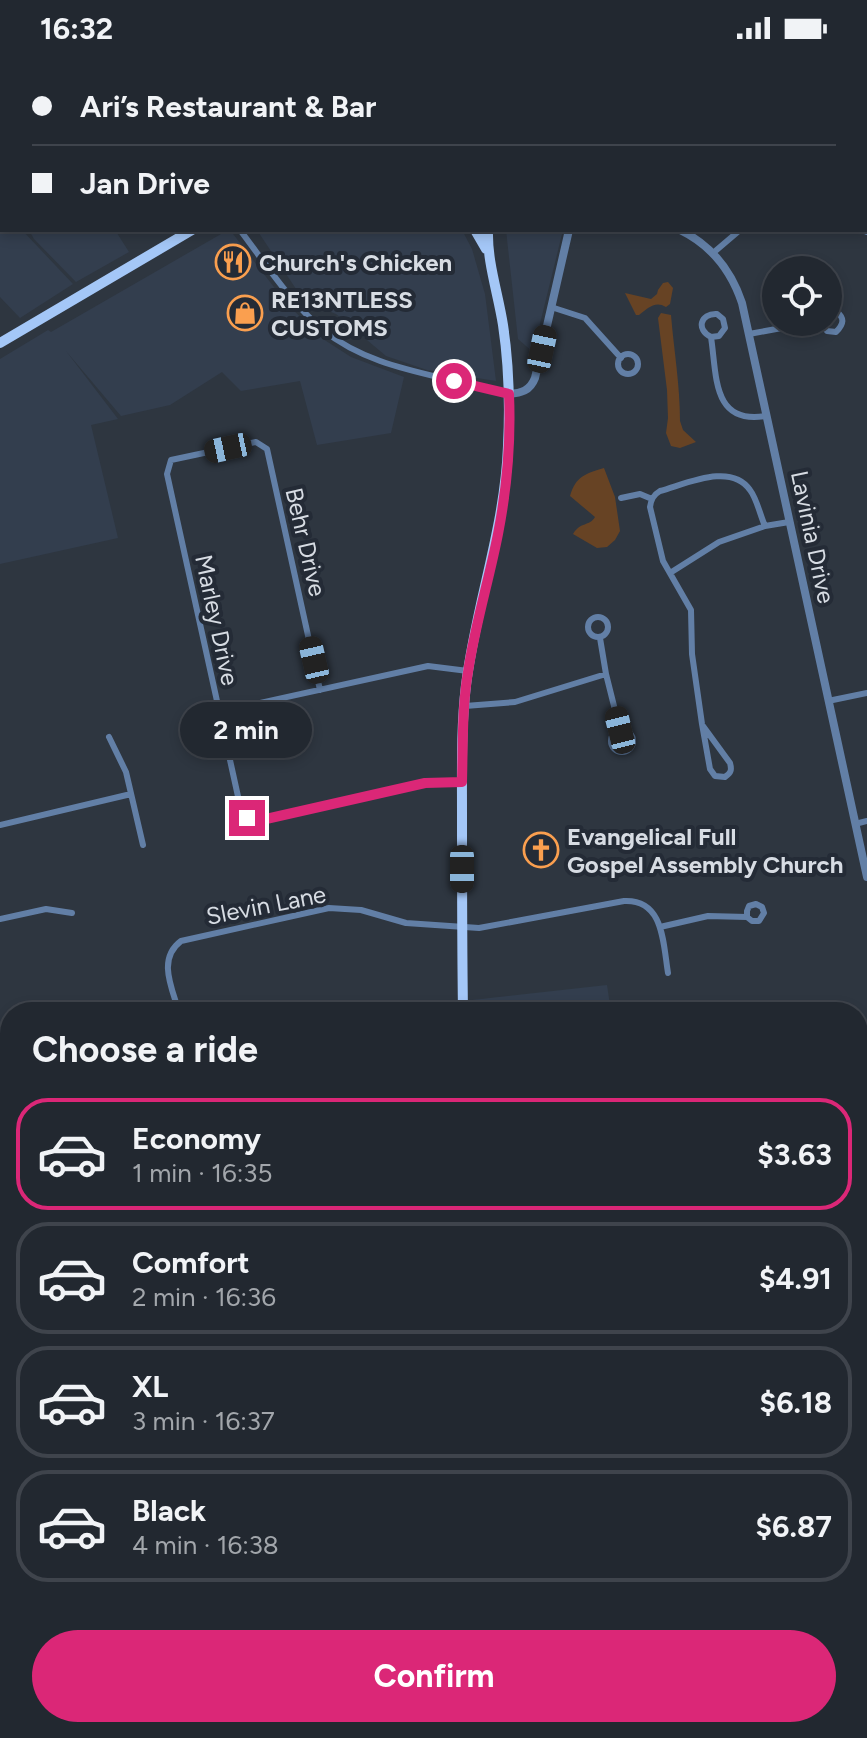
<!DOCTYPE html>
<html lang="en">
<head>
<meta charset="utf-8">
<style>
	:root { --surface:#222830; --page:#2a3038; --text:#f1f3f6; --muted:#a2a6ab; --line:#3f444c; --accent:#db2777 }
	body { margin:0; font-family:Figtree,sans-serif; background:var(--page); color:var(--text); height:100vh; display:flex; flex-direction:column; font-size:30px; white-space:nowrap }
	* { box-sizing:border-box; margin:0 }
	p { font-size:26px; color:var(--muted) }
	.icon { flex:none; width:44px; height:44px; fill:none; stroke:currentColor; stroke-width:2; stroke-linecap:round; stroke-linejoin:round }
	.map { position:relative; flex:1; overflow:hidden }
	.drawer { position:absolute; left:0px; top:946px; width:868px; height:736px; display:flex; flex-direction:column; background:var(--surface); border-radius:32px 32px 0 0; box-shadow:0 4px 12px #0003,0 0 0 2px var(--line) }
	.drawer>* { flex:none }
	.banner { position:absolute; left:0px; top:0px; width:868px; height:176px; box-shadow:0 4px 12px #0003,0 0 0 2px var(--line); display:grid; align-content:center; height:176px; padding:0 32px; background:var(--surface) }
	.fabs { position:absolute; left:762px; top:200px; display:grid; gap:16px }
	.fabs a { display:grid; place-items:center; width:80px; height:80px; border-radius:50%; background:var(--surface); box-shadow:0 4px 12px #0003,0 0 0 2px var(--line); font-size:40px }
	.end { position:absolute; width:36px; height:36px; margin:-18px; border:10px solid #db2777; background:#fff; box-shadow:0 0 0 4px #fff }
	.from { border-radius:50% }
	.bubble { position:absolute; height:56px; border-radius:28px; background:var(--surface); box-shadow:0 4px 12px #0003,0 0 0 2px var(--line); font-size:26px; font-weight:700; line-height:56px; text-align:center }
	.car { position:absolute; width:24px; height:48px; margin:-24px -12px; border-radius:10px; box-shadow:0 0 6px 2px #0007; background:linear-gradient(#222 24%,#8ab4d8 0 40%,#222 0 76%,#8ab4d8 0 86%,#222 0) }
	.banner b { display:flex; align-items:center; gap:28px; height:76px; font-size:30px }
	.banner b+b { border-top:2px solid var(--line) }
	.banner i { width:20px; height:20px; background:var(--text) }
	ul { padding:0; list-style:none }
	li { display:flex; align-items:center; gap:24px; height:112px; margin:0 16px 12px; padding:0 16px; border:4px solid var(--line); border-radius:32px }
	li div { flex:1 }
	li b { display:block; font-size:30px }
	li em { font-style:normal; font-weight:700 }
	li.current { border-color:var(--accent) }
	li>.icon { width:72px; height:72px; stroke-width:1.5 }
	h2 { padding:0 32px; font-size:36px; line-height:96px }
	.button { display:flex; gap:16px; margin-top:auto; padding:16px 32px }
	.button a { flex:1; height:92px; border-radius:48px; background:var(--accent); color:#fff; font-size:32px; font-weight:700; line-height:92px; text-align:center }
	.status { display:flex; justify-content:space-between; align-items:center; height:56px; padding:0 40px; background:var(--surface); direction:ltr }
	.status svg { height:22px; fill:currentColor }
	.map>svg:first-child { display:block }
	.built { fill:#333e4e }
	.green { fill:#674324 }
	.lines { fill:none; stroke-linecap:round; stroke-linejoin:round }
	.stream { stroke:#341a02; stroke-width:2 }
	.minor { stroke:#627fa6; stroke-width:6 }
	.tertiary { stroke:#627fa6; stroke-width:8 }
	.primary { stroke:#a4c7f7; stroke-width:10 }
	.route { stroke:#db2777; stroke-width:10 }
	.labels { text-anchor:middle; dominant-baseline:central; stroke-width:8; stroke-linejoin:round; paint-order:stroke }
	.poi-label { font-size:24px; font-weight:bold; fill:#d7dce3; stroke:#242b36; text-anchor:start }
	.street-label { font-size:24px; fill:#d7dce3; stroke:#242b36 }
</style>
</head>
<body>
<div class="status"><b>16:32</b><svg viewBox="0 0 49 12"><path d="M0 12V9h3v3zM5 12V6h3v6zM10 12V3h3v9zM15 12V0h3v12zM26 1h20v11H26zM47 4h2v5h-2z"/></svg></div>
<div class="map">
<svg width="867" height="1682" viewBox="0 0 867 1682">
	<rect width="100%" height="100%" fill="#2e3640"/>
	<path class="built" d="M119,0H412L413,2H121Z
		M0,150L2,152V174H22L73,228L20,262L0,241Z
		M29,174H115L129,196L76,226L34,183Z
		M228,174H230L287,248L323,283L351,301L404,321L391,377L317,389L300,325L241,335L222,316L170,349L121,360L66,295L118,363L91,369L118,482L0,508V303L48,274L51,276Z
		M257,174H462L472,193L485,238L496,325L427,314L386,300L336,258L304,245Z
		M506,174H563L533,296L518,283Z
		M607,929L611,956H472V944Z"/>
	<path class="green" d="M668,226L673,232L670,248L666,251C655,244 647,253 639,259H636L625,237L651,243L657,238L658,234L663,227Z
		M661,257L671,259C674,295 680,329 680,365L683,374L696,386L680,392L671,390L666,377L668,362L667,334L658,262Z
		M604,412L615,441L620,475L615,484L607,491L597,492L573,478C581,465 589,471 595,461L570,440C576,420 585,418 604,412Z
		M10,1301V1672H227L229,1682H0V1303Z"/>
	<g class="lines">
		<path class="stream" d="M858,1579L867,1571
			M715,1672L724,1675L737,1672
			M655,1682L667,1672"/>
		<path class="minor" d="M23,0L24,2
			M40,0L42,2
			M109,0L111,2
			M549,0L551,2
			M0,25L2,24
			M866,143H867
			M240,174C265,207 291,247 323,274C358,302 399,312 442,322C464,328 486,334 508,337
			M863,174L867,176
			M713,197L740,174
			M551,251L585,262L621,302
			M822,266L827,275L836,276C844,268 845,262 836,255L828,256
			M749,278L814,266
			M711,281L719,280L725,272L723,263L717,258C700,257 696,274 711,281C717,320 712,369 766,360
			M618 308a10 10 0 1 1 20 0a10 10 0 1 1-20 0Z
			M621,442L640,438L652,443
			M670,517L719,486L765,470L789,466
			M588 571a10 10 0 1 1 20 0a10 10 0 1 1-20 0Z
			M600,582L606,618L620,674
			M320,634L267,393L256,386L171,404L167,418L241,754L247,762L266,763L425,727L462,726
			M828,645L867,637
			M465,650L515,646L606,618
			M219,656L428,610L468,615
			M703,670L730,707C732,714 731,717 725,721L715,720L710,713L702,668L692,598L691,554L663,505L650,451C651,444 653,439 660,435C686,428 731,406 750,434C757,443 760,459 765,470
			M611 685a11 11 0 1 1 22 0a11 11 0 1 1-22 0Z
			M109,681L126,716L143,789
			M855,768L867,765
			M0,769L131,738
			M0,863L46,853L72,857
			M660,871L708,860L747,861L752,865H759L764,857L762,851L756,848L749,850L747,855V861
			M66,956L74,948H80L84,956
			M179,956C172,932 157,903 181,885L329,852L361,854L406,867L479,872L624,845C664,843 663,887 668,917
			M337,956L346,954L360,956
			M0,975L10,972
			M0,1076L10,1073
			M858,1498L867,1491
			M858,1650L867,1645
			M827,1682L832,1672"/>
		<path class="tertiary" d="M637,2L638,0
			M680,174C711,189 731,214 742,247L867,821
			M509,338C521,337 530,335 535,322L569,174
			M858,1182L867,1180
			M0,1268L5,1287
			M513,1672L514,1682"/>
		<path class="primary" d="M426,0L427,2
			M440,0L441,2
			M467,2L470,0
			M500,2L503,0
			M475,174L486,193
			M0,287L192,174
			M463,956C462,889 462,823 462,756C462,714 461,671 466,629C476,548 505,472 508,390C510,350 509,309 503,269C498,237 487,206 488,174
			M245,1672L247,1682"/>
	</g>
	<g class="lines">
		<path class="route" d="M247,762L266,763L425,727L462,726C463,689 462,651 468,616C475,569 489,524 498,478C507,432 511,384 509,338L454,325"/>
	</g>
	<defs>
		<g id="restaurant-ring" transform="scale(1.8)"><circle r="9.5" fill="#242b36" stroke="#fa9f4f" stroke-width="1.5"/><path d="M-5-6h1v4h1v-4h1v4h1v-4h1v5L-1.5 .5V6h-2V.5L-5-1ZM5-6V6H3V1.5H1.5Q1.5-4 5-6Z" fill="#fa9f4f"/></g>
		<g id="shop-ring" transform="scale(1.8)"><circle r="9.5" fill="#242b36" stroke="#fa9f4f" stroke-width="1.5"/><path d="M-5-2.5h2.3a2.7 3.5 0 0 1 5.4 0H5L5.5 6h-11ZM-1.5-2.5h3a1.5 2.3 0 0 0-3 0Z" fill="#fa9f4f"/></g>
		<g id="church-ring" transform="scale(1.8)"><circle r="9.5" fill="#242b36" stroke="#fa9f4f" stroke-width="1.5"/><path d="M-1.2-6h2.4v3.5h3.3v2.4h-3.3V6h-2.4V-.1h-3.3v-2.4h3.3Z" fill="#fa9f4f"/></g>
	</defs>
	<g fill-rule="evenodd">
		<use href="#restaurant-ring" x="233" y="206"/>
		<use href="#shop-ring" x="245" y="257"/>
		<use href="#church-ring" x="541" y="794"/>
	</g>
	<g class="labels">
		<g class="poi-label">
			<text x="259" y="206">Church's Chicken</text>
			<text x="271" y="243">RE13NTLESS<tspan x="271" dy="28">CUSTOMS</tspan></text>
			<text x="567" y="780">Evangelical Full<tspan x="567" dy="28">Gospel Assembly Church</tspan></text>
		</g>
		<g class="street-label">
			<text transform="translate(813 481) rotate(78)">Lavinia Drive</text>
			<text transform="translate(306 486) rotate(77)">Behr Drive</text>
			<text transform="translate(217 564) rotate(78)">Marley Drive</text>
			<text transform="translate(266 849) rotate(-11)">Slevin Lane</text>
		</g>
	</g>
</svg>
<div class="fabs">
<a><svg class="icon" aria-label="locate" viewBox="0 0 24 24"><circle cx="12" cy="12" r="6"/><path d="M12 2v4M12 18v4M2 12h4M18 12h4"/></svg></a>
</div>
<i class="end from" style="left:454px;top:325px"></i>
<i class="end" style="left:247px;top:762px"></i>
<div class="bubble" style="left:180px;top:646px;width:132px">2 min</div>
<i class="car" style="left:542px;top:293px;rotate:12deg"></i>
<i class="car" style="left:228px;top:392px;rotate:258deg"></i>
<i class="car" style="left:314px;top:604px;rotate:347deg"></i>
<i class="car" style="left:620px;top:674px;rotate:346deg"></i>
<i class="car" style="left:462px;top:813px;rotate:180deg"></i>
<div class="banner">
<b><i class="from"></i>Ari’s Restaurant &amp; Bar</b>
<b><i></i>Jan Drive</b>
</div>
<section class="drawer">
<h2>Choose a ride</h2>
<ul>
<li class="current"><svg class="icon" aria-label="car" viewBox="0 0 24 24"><path d="M5 17H2v-5l4-1 3-4h7l3 4 3 1v5h-3M9 17h6M6 11h13"/><circle cx="7" cy="17" r="2"/><circle cx="17" cy="17" r="2"/></svg><div><b>Economy</b><p>1 min · 16:35</p></div><em>$3.63</em></li>
<li><svg class="icon" aria-label="car" viewBox="0 0 24 24"><path d="M5 17H2v-5l4-1 3-4h7l3 4 3 1v5h-3M9 17h6M6 11h13"/><circle cx="7" cy="17" r="2"/><circle cx="17" cy="17" r="2"/></svg><div><b>Comfort</b><p>2 min · 16:36</p></div><em>$4.91</em></li>
<li><svg class="icon" aria-label="car" viewBox="0 0 24 24"><path d="M5 17H2v-5l4-1 3-4h7l3 4 3 1v5h-3M9 17h6M6 11h13"/><circle cx="7" cy="17" r="2"/><circle cx="17" cy="17" r="2"/></svg><div><b>XL</b><p>3 min · 16:37</p></div><em>$6.18</em></li>
<li><svg class="icon" aria-label="car" viewBox="0 0 24 24"><path d="M5 17H2v-5l4-1 3-4h7l3 4 3 1v5h-3M9 17h6M6 11h13"/><circle cx="7" cy="17" r="2"/><circle cx="17" cy="17" r="2"/></svg><div><b>Black</b><p>4 min · 16:38</p></div><em>$6.87</em></li>
</ul>
<div class="button"><a>Confirm</a></div>
</section>
</div>
</body>
</html>
